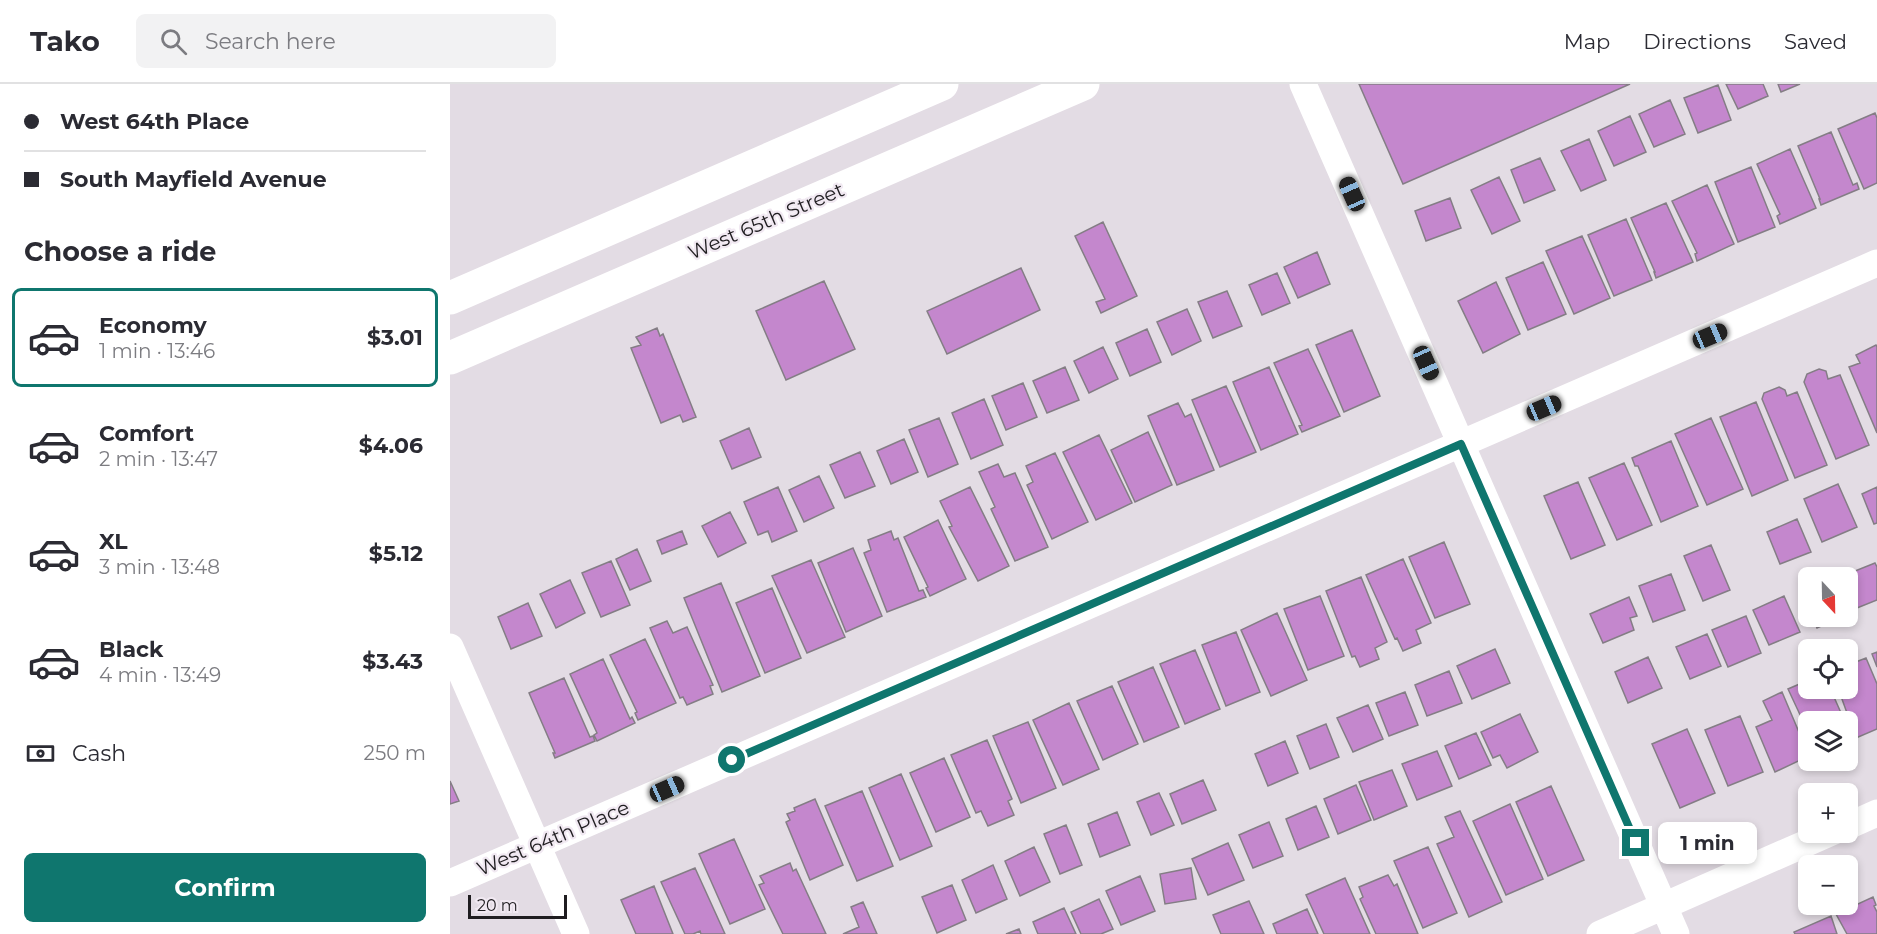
<!DOCTYPE html>
<html lang="en">
<head>
<meta charset="utf-8">
<style>
	:root { --surface:#fff; --page:#f2f2f3; --text:#2b2b33; --muted:#7c7c81; --line:#e1e1e2; --accent:#0f766e }
	body { margin:0; font-family:Montserrat,sans-serif; background:var(--page); color:var(--text); height:100vh; display:flex; flex-direction:column; font-size:22px; white-space:nowrap }
	* { box-sizing:border-box; margin:0 }
	p { font-size:20px; color:var(--muted) }
	.icon { flex:none; width:33px; height:33px; fill:none; stroke:currentColor; stroke-width:2; stroke-linecap:round; stroke-linejoin:round }
	.map { position:relative; flex:1; overflow:hidden }
	.details { display:flex; flex-direction:column; background:var(--surface); width:450px }
	.details>* { flex:none }
	.banner { display:grid; align-content:center; height:132px; padding:0 24px; background:var(--surface) }
	.needle { width:39px; rotate:158deg }
	.controls { position:absolute; left:1348px; top:483px; display:grid; gap:12px }
	.controls a { display:grid; place-items:center; width:60px; height:60px; border-radius:9px; background:var(--surface); box-shadow:0 3px 9px #0003; font-size:30px }
	.scale { position:absolute; left:18px; bottom:15px; width:99px; box-sizing:border-box; padding-left:6px; border:3px solid #1f1d20; border-top:0; font-size:16px; line-height:21px; white-space:nowrap; color:#1f1d20; -webkit-text-stroke:4px #f1e9f2; paint-order:stroke }
	.end { position:absolute; width:27px; height:27px; margin:-14px; border:8px solid #0f766e; background:#fff; box-shadow:0 0 0 3px #fff }
	.from { border-radius:50% }
	.bubble { position:absolute; height:42px; border-radius:9px; background:var(--surface); box-shadow:0 3px 9px #0003; font-size:20px; font-weight:700; line-height:42px; text-align:center }
	.car { position:absolute; width:18px; height:36px; margin:-18px -9px; border-radius:8px; box-shadow:0 0 4px 2px #0007; background:linear-gradient(#222 24%,#8ab4d8 0 40%,#222 0 76%,#8ab4d8 0 86%,#222 0) }
	.banner b { display:flex; align-items:center; gap:21px; height:57px; font-size:22px }
	.banner b+b { border-top:2px solid var(--line) }
	.banner i { width:15px; height:15px; background:var(--text) }
	ul { padding:0; list-style:none }
	li { display:flex; align-items:center; gap:18px; height:99px; margin:0 12px 9px; padding:0 12px; border:3px solid transparent; border-radius:9px }
	li div { flex:1 }
	li b { display:block; font-size:22px }
	li em { font-style:normal; font-weight:700 }
	li.on { border-color:var(--accent) }
	li>.icon { width:54px; height:54px; stroke-width:1.5 }
	h2 { padding:0 24px; font-size:27px; line-height:72px }
	.pay { display:flex; align-items:center; gap:15px; height:66px; padding:0 24px; font-size:22px }
	.pay p { margin-inline-start:auto }
	.cta { display:flex; gap:12px; margin-top:auto; padding:12px 24px }
	.cta a { flex:1; height:69px; border-radius:9px; background:var(--accent); color:#fff; font-size:24px; font-weight:700; line-height:69px; text-align:center }
	header { display:flex; align-items:center; gap:36px; box-sizing:border-box; height:84px; padding:0 30px; background:var(--surface); border-bottom:2px solid var(--line) }
	header strong { font-size:28px }
	nav { display:flex; gap:33px; margin-inline-start:auto; font-size:21px }
	.search { width:420px; height:54px; background:var(--page); display:flex; align-items:center; gap:15px; box-sizing:border-box; padding:0 21px; border-radius:9px; color:var(--muted); font-size:22px }
	main { display:flex; flex:1; min-height:0 }
	.map>svg:first-child { display:block }
	.building { fill:#c487cd; stroke:#847d85; stroke-width:1.5 }
	.lines { fill:none; stroke-linecap:round; stroke-linejoin:round }
	.street { stroke:#fff; stroke-width:27 }
	.secondary { stroke:#fff; stroke-width:33 }
	.route { stroke:#0f766e; stroke-width:8 }
	.labels { text-anchor:middle; dominant-baseline:central; stroke-width:4.5; stroke-linejoin:round; paint-order:stroke }
	.street-label { font-size:20px; fill:#1f1d20; stroke:#f1e9f2 }
</style>
</head>
<body>
<header>
<strong>Tako</strong>
<div class="search"><svg class="icon" aria-label="search" viewBox="0 0 24 24"><circle cx="10" cy="10" r="6"/><path d="M15 15l6 6"/></svg>Search here</div>
<nav><a>Map</a><a>Directions</a><a>Saved</a></nav>
</header>
<main>
<section class="details">
<div class="banner">
<b><i class="from"></i>West 64th Place</b>
<b><i></i>South Mayfield Avenue</b>
</div>
<h2>Choose a ride</h2>
<ul>
<li class="on"><svg class="icon" aria-label="car" viewBox="0 0 24 24"><path d="M5 17H2v-5l4-1 3-4h7l3 4 3 1v5h-3M9 17h6M6 11h13"/><circle cx="7" cy="17" r="2"/><circle cx="17" cy="17" r="2"/></svg><div><b>Economy</b><p>1 min · 13:46</p></div><em>$3.01</em></li>
<li><svg class="icon" aria-label="car" viewBox="0 0 24 24"><path d="M5 17H2v-5l4-1 3-4h7l3 4 3 1v5h-3M9 17h6M6 11h13"/><circle cx="7" cy="17" r="2"/><circle cx="17" cy="17" r="2"/></svg><div><b>Comfort</b><p>2 min · 13:47</p></div><em>$4.06</em></li>
<li><svg class="icon" aria-label="car" viewBox="0 0 24 24"><path d="M5 17H2v-5l4-1 3-4h7l3 4 3 1v5h-3M9 17h6M6 11h13"/><circle cx="7" cy="17" r="2"/><circle cx="17" cy="17" r="2"/></svg><div><b>XL</b><p>3 min · 13:48</p></div><em>$5.12</em></li>
<li><svg class="icon" aria-label="car" viewBox="0 0 24 24"><path d="M5 17H2v-5l4-1 3-4h7l3 4 3 1v5h-3M9 17h6M6 11h13"/><circle cx="7" cy="17" r="2"/><circle cx="17" cy="17" r="2"/></svg><div><b>Black</b><p>4 min · 13:49</p></div><em>$3.43</em></li>
</ul>
<div class="pay"><svg class="icon" aria-label="cash" viewBox="0 0 24 24"><path d="M3 7h18v10H3z"/><circle cx="12" cy="12" r="2"/></svg>Cash<p>250 m</p></div>
<div class="cta"><a>Confirm</a></div>
</section>
<div class="map">
<svg width="1427" height="850" viewBox="0 0 1427 850">
	<rect width="100%" height="100%" fill="#e3dce4"/>
	<path class="building" d="M909,0H1180L953,100Z
		M1276,0H1313L1318,12L1288,25Z
		M1328,0H1350L1331,8Z
		M1268,1L1281,36L1248,49L1234,14Z
		M1220,16L1235,50L1204,63L1189,30Z
		M1425,29L1427,34V99L1414,105L1388,45Z
		M1180,32L1196,68L1164,82L1148,47Z
		M1381,48L1403,101L1407,99L1409,105L1371,121L1369,115H1370L1348,62Z
		M1139,55L1156,96L1131,107L1111,67Z
		M1340,65L1366,124L1330,140L1327,132L1330,130L1307,80Z
		M1090,74L1105,106L1074,119L1061,86Z
		M1301,83L1325,143L1288,158L1265,98Z
		M1049,93L1070,137L1042,150L1021,106Z
		M1257,101L1284,160L1247,177L1245,170L1247,169L1222,117Z
		M1000,114L1011,144L976,157L965,127Z
		M1216,119L1243,178L1206,194L1204,188H1205L1181,134Z
		M1176,135L1202,196L1164,212L1138,151Z
		M653,138L687,212L651,229L646,218L655,215L625,152Z
		M1132,152L1160,214L1124,230L1096,167Z
		M867,168L880,200L848,214L834,183Z
		M1093,178L1116,230L1078,246L1056,194Z
		M571,184L590,226L497,270L477,227Z
		M827,189L840,219L812,231L799,201Z
		M374,197L405,265L336,296L306,227Z
		M1046,198L1070,250L1033,269L1008,217Z
		M777,207L792,242L763,254L748,218Z
		M737,225L751,257L722,271L707,238Z
		M207,244L210,252L213,250L246,333L233,338L230,331L211,339L181,264L191,261L186,253Z
		M697,245L711,278L680,292L666,259Z
		M902,246L930,312L894,328L866,261Z
		M1426,261L1427,263V349L1399,283L1410,279L1406,271Z
		M653,263L668,295L639,309L624,277Z
		M858,265L890,332L852,348L849,342L852,341L824,279Z
		M615,283L629,316L597,329L583,297Z
		M819,283L848,350L811,366L783,298Z
		M1369,285L1376,287L1378,295L1390,291L1419,361L1386,375L1354,298L1357,290Z
		M573,299L587,333L556,346L542,312Z
		M776,302L806,368L770,383L742,316Z
		M1329,303L1335,306L1337,312L1347,308L1377,381L1345,394L1312,315L1314,309Z
		M534,315L553,361L521,375L502,329Z
		M1306,318L1338,396L1302,412L1270,333Z
		M728,319L735,333L741,330L764,386L727,401L698,332Z
		M489,334L508,380L478,393L459,346Z
		M1261,334L1293,405L1257,421L1225,350Z
		M299,344L311,373L282,385L270,357Z
		M698,348L722,401L685,418L661,366Z
		M649,351L682,419L646,436L613,368Z
		M454,355L468,388L441,400L427,367Z
		M1221,357L1248,422L1211,438L1188,382H1185L1182,374Z
		M410,368L425,402L395,414L380,381Z
		M605,369L638,438L602,455L577,401L583,398L576,382Z
		M1174,379L1202,441L1167,456L1139,394Z
		M548,380L554,393L565,389L598,463L565,477L541,425L545,423L529,388Z
		M369,392L384,424L354,438L339,406Z
		M1128,398L1155,461L1121,475L1094,412Z
		M1388,400L1407,443L1372,458L1354,415Z
		M328,403L347,447L322,458L318,447L308,451L294,418Z
		M520,403L559,482L528,497L499,443L502,442L490,417Z
		M1427,403V439L1424,440L1412,410Z
		M280,428L296,459L268,473L252,442Z
		M1347,435L1361,468L1330,480L1317,448Z
		M488,436L516,495L480,512L476,504L478,503L454,453Z
		M232,447L237,460L212,470L207,457Z
		M441,447L444,456L448,454L469,507L473,506L476,513L437,528L414,469L421,466L418,456Z
		M994,458L1020,520L985,534L959,473Z
		M1261,461L1280,506L1253,517L1234,472Z
		M403,464L432,532L396,548L368,479Z
		M187,465L201,497L180,506L166,475Z
		M953,475L981,539L966,546L971,559L953,567L947,554L945,555L916,491Z
		M361,476L395,553L357,569L322,492Z
		M161,477L180,521L151,533L132,489Z
		M1425,479L1427,483V516L1407,524L1398,500V494L1395,491Z
		M1221,490L1235,526L1203,538L1189,502Z
		M911,493L937,558L925,564L929,575L910,583L905,572L902,573L876,507Z
		M120,496L135,529L106,544L90,510Z
		M271,499L310,592L272,608L234,514Z
		M322,504L351,574L315,589L286,519Z
		M1359,506V526L1352,509Z
		M870,512L894,572L858,586L834,525Z
		M1334,512L1350,548L1319,561L1303,526Z
		M1179,513L1187,532L1180,534L1184,546L1153,559L1140,530Z
		M78,519L92,552L61,565L48,533Z
		M827,529L857,596L821,612L791,546Z
		M1296,532L1311,569L1278,583L1262,546Z
		M1362,532H1393L1367,544Z
		M217,537L223,549L237,543L263,601L260,602L263,610L237,621L233,613L230,614L200,544Z
		M786,548L810,608L776,622L752,561Z
		M1257,550L1271,582L1240,595L1226,563Z
		M195,555L226,619L188,636L185,629L187,628L160,571Z
		M1045,565L1060,599L1022,615L1007,582Z
		M745,566L770,625L735,640L710,580Z
		M1427,568V583L1422,570Z
		M1198,573L1212,604L1178,619L1165,588Z
		M1416,574L1427,600V645L1406,654L1388,604H1398V581Z
		M153,575L180,635L182,633L185,639L147,657L144,651L147,649L120,590Z
		M703,583L729,643L694,658L668,598Z
		M999,587L1012,619L977,632L965,601Z
		M114,594L140,653L143,652L145,657L105,674L103,669H105L79,609Z
		M1359,596V604H1380L1395,638H1359V650L1338,605Z
		M662,602L688,660L653,676L627,617Z
		M955,608L968,641L939,652L926,619Z
		M1332,608L1359,672L1325,688L1306,643L1322,636L1313,617Z
		M619,619L649,685L613,701L583,636Z
		M918,621L933,655L903,668L887,634Z
		M1070,630L1088,668L1057,684L1050,671L1043,674L1031,648Z
		M1290,632L1313,688L1278,702L1255,646Z
		M578,638L606,704L571,719L543,652Z
		M876,640L889,673L860,685L847,652Z
		M1237,645L1265,709L1230,724L1202,660Z
		M1398,645H1400L1404,655L1398,658Z
		M1026,649L1041,681L1009,695L995,662Z
		M537,656L562,715L558,717L564,731L538,742L531,727L526,729L501,671Z
		M835,657L848,689L818,702L805,670Z
		M987,667L1002,702L967,716L952,680Z
		M494,674L520,733L486,748L460,689Z
		M942,686L957,722L924,736L909,698Z
		M451,690L482,762L450,776L419,704Z
		M753,696L766,726L732,740L720,710Z
		M0,697L9,717L0,720Z
		M906,701L921,736L888,750L874,715Z
		M1101,702L1134,776L1098,792L1066,718Z
		M412,707L443,782L407,797L375,722Z
		M709,709L724,741L701,751L687,718Z
		M365,715L393,781L360,796L336,738L340,736L337,730L345,727L344,724Z
		M1060,720L1093,795L1056,811L1023,737Z
		M866,722L879,753L848,766L836,735Z
		M1010,727L1052,818L1019,833L987,760L1004,753L995,733Z
		M667,728L680,761L650,773L638,740Z
		M819,738L833,772L803,784L789,751Z
		M616,741L632,781L610,790L594,750Z
		M284,755L315,825L280,840L249,770Z
		M778,759L794,796L758,811L742,775Z
		M584,763L600,798L570,812L555,777Z
		M978,763L1007,829L973,844L944,777Z
		M340,779L343,787L346,785L376,850H333L309,801L314,799L310,792Z
		M543,781L557,815L526,829L512,796Z
		M245,784L275,850H251L250,847L243,850H235L211,798Z
		M741,784L746,815L715,820L710,790Z
		M938,791L944,802L947,800L968,850H926L910,815L913,813L909,803Z
		M690,792L705,827L671,841L656,807Z
		M895,794L920,850H874L856,811Z
		M502,801L516,836L487,849L472,813Z
		M204,802L223,850H186L171,816Z
		M1423,813L1426,821L1424,822L1427,828V850H1397L1386,830Z
		M649,815L663,845L651,850H631L621,828Z
		M799,817L814,850H771L763,831Z
		M413,818L427,850H393L409,843L401,823Z
		M614,824L626,850H588L583,838Z
		M857,825L868,850H827L823,840Z
		M1381,832L1387,850H1345L1344,848Z
		M569,845L571,850H556Z"/>
	<g class="lines">
		<path class="street" d="M853,0L1226,850
			M0,563L126,850
			M1398,742L1427,729
			M0,799L1427,179
			M1150,850L1382,748"/>
		<path class="secondary" d="M0,214L492,0
			M0,274L633,0"/>
	</g>
	<g class="lines">
		<path class="route" d="M282,676L1011,360L1186,759"/>
	</g>
	<g class="labels">
		<g class="street-label">
			<text transform="translate(316 137) rotate(-23)">West 65th Street</text>
			<text transform="translate(103 754) rotate(-23)">West 64th Place</text>
		</g>
	</g>
</svg>
<div class="controls">
<a><svg class="needle" viewBox="-14 -14 28 28"><path d="M0-13l5 13h-10z" fill="#e53935"/><path d="M0 13l5-13h-10z" fill="#7c7c81"/></svg></a>
<a><svg class="icon" aria-label="locate" viewBox="0 0 24 24"><circle cx="12" cy="12" r="6"/><path d="M12 2v4M12 18v4M2 12h4M18 12h4"/></svg></a>
<a><svg class="icon" aria-label="layers" viewBox="0 0 24 24"><path d="M12 4l9 5-9 5-9-5zM3 14l9 5 9-5"/></svg></a>
<a>+</a>
<a>−</a>
</div>
<div class="scale">20 m</div>
<i class="end from" style="left:282px;top:676px"></i>
<i class="end" style="left:1186px;top:759px"></i>
<div class="bubble" style="left:1208px;top:738px;width:99px">1 min</div>
<i class="car" style="left:902px;top:110px;rotate:336deg"></i>
<i class="car" style="left:1260px;top:252px;rotate:67deg"></i>
<i class="car" style="left:976px;top:279px;rotate:156deg"></i>
<i class="car" style="left:1094px;top:324px;rotate:67deg"></i>
<i class="car" style="left:217px;top:705px;rotate:66deg"></i>
</div>
</main>
</body>
</html>
